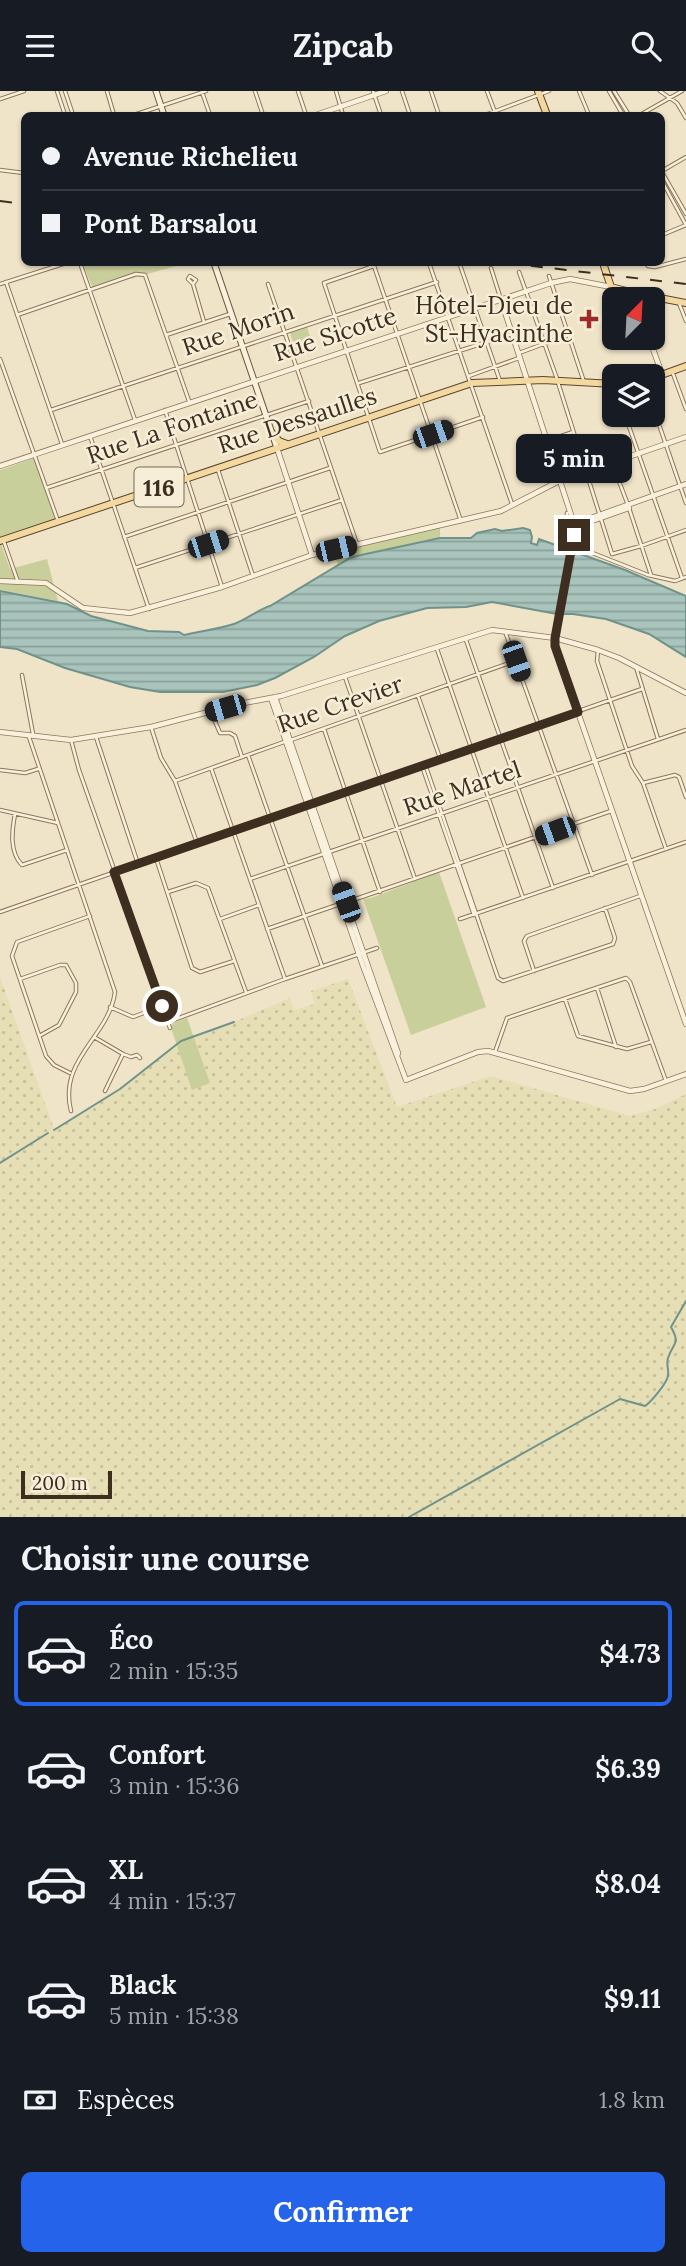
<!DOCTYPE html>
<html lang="fr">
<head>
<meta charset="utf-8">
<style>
	:root { --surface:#171b24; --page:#20242c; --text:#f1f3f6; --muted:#9ea1a6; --line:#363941; --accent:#2563eb }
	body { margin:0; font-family:Lora,serif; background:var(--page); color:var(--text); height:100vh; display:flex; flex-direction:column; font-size:26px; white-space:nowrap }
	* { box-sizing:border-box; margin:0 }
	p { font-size:23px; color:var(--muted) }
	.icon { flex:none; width:38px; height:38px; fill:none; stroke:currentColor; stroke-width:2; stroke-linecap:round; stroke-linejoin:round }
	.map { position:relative; height:1426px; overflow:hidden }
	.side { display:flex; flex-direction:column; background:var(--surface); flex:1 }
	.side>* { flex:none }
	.top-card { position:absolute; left:21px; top:21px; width:644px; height:154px; border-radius:10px; box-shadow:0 2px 5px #0004; display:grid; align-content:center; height:154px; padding:0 21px; background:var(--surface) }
	.needle { width:46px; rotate:24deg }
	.buttons { position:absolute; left:602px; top:196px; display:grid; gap:14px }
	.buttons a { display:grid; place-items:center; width:63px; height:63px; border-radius:10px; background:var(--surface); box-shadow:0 2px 5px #0004; font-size:35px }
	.scale { position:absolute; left:21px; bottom:18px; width:91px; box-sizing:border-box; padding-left:7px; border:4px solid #3d2e20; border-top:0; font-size:19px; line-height:24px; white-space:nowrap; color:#3d2e20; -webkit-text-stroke:5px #f7eed8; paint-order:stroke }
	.end { position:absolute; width:32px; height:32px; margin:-16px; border:9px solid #3d2e20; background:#fff; box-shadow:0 0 0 4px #fff }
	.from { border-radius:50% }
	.bubble { position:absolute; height:49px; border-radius:10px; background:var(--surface); box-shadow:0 2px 5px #0004; font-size:23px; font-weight:700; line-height:49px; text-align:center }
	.car { position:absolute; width:21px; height:42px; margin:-21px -10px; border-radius:9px; box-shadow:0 0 5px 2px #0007; background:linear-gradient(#222 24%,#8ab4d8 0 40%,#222 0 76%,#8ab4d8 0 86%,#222 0) }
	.top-card b { display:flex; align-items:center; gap:24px; height:66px; font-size:26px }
	.top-card b+b { border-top:2px solid var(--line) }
	.top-card i { width:18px; height:18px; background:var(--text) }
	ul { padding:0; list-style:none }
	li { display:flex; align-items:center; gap:21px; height:105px; margin:0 14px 10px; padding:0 7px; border:4px solid transparent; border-radius:10px }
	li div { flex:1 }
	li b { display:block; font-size:26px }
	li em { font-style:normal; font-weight:700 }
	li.on { border-color:var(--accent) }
	li>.icon { width:63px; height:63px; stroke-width:1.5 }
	h2 { padding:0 21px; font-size:32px; line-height:84px }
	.pay { display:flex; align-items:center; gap:18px; height:77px; padding:0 21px; font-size:26px }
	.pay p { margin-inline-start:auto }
	.cta { display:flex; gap:14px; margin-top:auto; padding:14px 21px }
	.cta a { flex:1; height:80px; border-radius:10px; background:var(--accent); color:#fff; font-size:28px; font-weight:700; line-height:80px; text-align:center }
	header { display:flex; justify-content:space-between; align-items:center; height:91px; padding:0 21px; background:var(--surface); font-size:32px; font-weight:700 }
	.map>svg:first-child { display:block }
	.farmland { fill:url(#farmland-dots) }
	.green { fill:#c9cf9b }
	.water { fill:url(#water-rules); stroke:#6f938a; stroke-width:2 }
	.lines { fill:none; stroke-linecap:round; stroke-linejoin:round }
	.stream { stroke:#6f938a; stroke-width:2 }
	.minor-casing { stroke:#8d765c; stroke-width:4.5 }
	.tertiary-casing { stroke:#8d765c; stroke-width:6 }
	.secondary-casing { stroke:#6f573f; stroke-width:7 }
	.primary-casing { stroke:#5b4430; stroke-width:8 }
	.minor { stroke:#faf1dc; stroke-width:2.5 }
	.tertiary { stroke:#faf1dc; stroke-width:4.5 }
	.secondary { stroke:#faf1dc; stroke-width:5 }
	.primary { stroke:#f3d9a0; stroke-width:6 }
	.rail { stroke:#3d2e20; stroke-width:2; stroke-dasharray:12 12; stroke-linecap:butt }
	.tertiary-bridge-casing { stroke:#8d765c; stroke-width:6; stroke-linecap:butt }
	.tertiary-bridge { stroke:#faf1dc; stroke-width:4.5 }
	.route { stroke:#3d2e20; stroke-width:9 }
	.poi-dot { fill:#9e2a2b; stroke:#f7eed8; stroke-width:2.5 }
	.labels { text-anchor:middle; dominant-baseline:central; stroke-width:5; stroke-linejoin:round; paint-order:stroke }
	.shield { fill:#f7eed8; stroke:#756857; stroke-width:2 }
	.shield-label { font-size:23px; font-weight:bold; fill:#3d2e20 }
	.poi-label { font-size:24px; fill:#3d2e20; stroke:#f7eed8; text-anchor:end }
	.street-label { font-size:24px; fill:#3d2e20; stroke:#f7eed8 }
</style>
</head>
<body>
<header><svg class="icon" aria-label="menu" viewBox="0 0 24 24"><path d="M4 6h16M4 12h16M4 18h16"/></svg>Zipcab<svg class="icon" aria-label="search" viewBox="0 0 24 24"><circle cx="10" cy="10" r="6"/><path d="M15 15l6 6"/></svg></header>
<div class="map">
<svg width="686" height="1426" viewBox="0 0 686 1426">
	<defs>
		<pattern id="farmland-dots" width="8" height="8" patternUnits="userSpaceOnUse" patternTransform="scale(1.75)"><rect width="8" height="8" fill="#e6deb5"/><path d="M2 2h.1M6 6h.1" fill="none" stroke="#c6bf9b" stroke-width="1.8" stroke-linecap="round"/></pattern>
		<pattern id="water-rules" width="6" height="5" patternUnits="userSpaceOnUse" patternTransform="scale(1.75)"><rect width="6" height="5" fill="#a9c4bc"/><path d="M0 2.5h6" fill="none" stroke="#8ba098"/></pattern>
	</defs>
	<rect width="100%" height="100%" fill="#f0e4c8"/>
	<path class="farmland" d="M0,886L54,1038L120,998L181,950L234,931L290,907L294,919L315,913L311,900L348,888L397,1016L491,985L630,1025L655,1018L686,1003V1426H0Z"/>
	<path class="green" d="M82,172H187L93,198Z
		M306,233L313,254L296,260L289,239Z
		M34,367L55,428L0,446V379Z
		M440,432V447L361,464L338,475L333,457Z
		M0,450L10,478L47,468L58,510L0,499Z
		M439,781L486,916L411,944L363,808L371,807Z
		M187,927L210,992L192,999L171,937L173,932Z"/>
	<path class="water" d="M523,437L530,439L532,446L531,452L537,454L539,448L625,479L686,505V566L649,543L606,528L573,523H557L492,511L466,516L427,517L379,530L345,545L314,566L275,587L257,594L223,601H160L130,596L65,577L17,558L0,556V500L67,513L91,525L148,540L179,541L184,544C201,540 219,538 234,533C246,529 261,517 270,515L350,467L361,464L440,447H471L477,442L495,438L502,440Z"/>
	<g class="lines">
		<path class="stream" d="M54,1039L120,998L181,950L234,931
			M0,1072L48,1042
			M409,1426L620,1308L645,1315C651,1311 668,1291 668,1284C669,1279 666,1273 668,1267C673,1251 681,1254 671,1236L686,1210"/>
		<g class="minor-casing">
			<path id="minor" d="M57,0L65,24
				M65,0L73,24
				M107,0L114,24
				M255,0L263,24
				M298,0L306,24
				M336,0L343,24
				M373,0L381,24
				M402,0L410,24
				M431,0L439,24
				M487,0L496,24
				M579,0L589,24
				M609,0L623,24
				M614,0L629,24
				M660,0L677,12L686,27
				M202,1L210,24
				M0,8L24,0
				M134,24L206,0
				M485,24L549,0
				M640,24L682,0
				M0,79L24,82
				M662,80L686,66
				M662,81L686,123
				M662,90L686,134
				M662,144L686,134
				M80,172L135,329
				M373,172L461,430
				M429,172L512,413
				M646,172L648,175L655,176L686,168
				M460,174L500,290
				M374,175L324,192L380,361L483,326
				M491,177L501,209
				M519,181L556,285L612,463L641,455L686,439
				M549,185L584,291
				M6,191L62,353
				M0,193L66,172
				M193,193L196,189L190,185L188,188L193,193L204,231
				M268,193L357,453
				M679,212L686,230
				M17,224L136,183L145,184L189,310
				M166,244L230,223
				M519,262L568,244
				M0,268L58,430
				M672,280L686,318
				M469,285L519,267
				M359,292L512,243
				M653,316L686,412
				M51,319L437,191
				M165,319L222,496
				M625,324L682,487
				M90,345L149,518
				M547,350L573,341
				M612,372L628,414
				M218,379L253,485
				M46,397L309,310
				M629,417L651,484
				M567,422C566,435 555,444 570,453L648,484L675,490L686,486
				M124,446L330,377
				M4,451L18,491
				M135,477L342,409
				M506,543L592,784
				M466,549L553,797
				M437,558L523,807
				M598,559L597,570L632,675L643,692L666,758
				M636,576L658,648
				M22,584L33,643
				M345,586L415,788
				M418,605L440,667
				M211,621L220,642H230L235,645L242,666
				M151,636L161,667L175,690L197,752
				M324,638L380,801
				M29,646L115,901C109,946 58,968 71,1020
				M96,646L138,773
				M71,649L79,679L170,937
				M291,649L515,570
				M248,664L322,875
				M425,673L498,887L503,890L613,853L615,847L605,817
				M422,675L474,824
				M211,677L285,888
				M0,679L25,682L38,678
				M175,690L284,651
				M643,692L675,684L679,686L686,706
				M0,719L58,732
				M15,723C12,739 9,761 22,774L67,759
				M329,761L686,639
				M156,767L192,877L200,881L234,870
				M250,788L323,763
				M168,801L196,792L208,797L246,901
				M347,811L611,720
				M0,821L642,598
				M220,828L259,814
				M460,828L686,751
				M267,838L340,813
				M534,880L524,850L527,845L640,805
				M20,888L60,874H66L76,892V901L59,934L41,944
				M597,897L616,956
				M565,908L578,945L627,958L651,951
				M110,916L133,926L162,915
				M168,931L285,888L377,857
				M94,946L123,963L105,1000
				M495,961L507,927L626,887L630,891L666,990
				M123,963L131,966L137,964L140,967
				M70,982L54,974L46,965L12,865L17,851L90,825"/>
		</g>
		<g class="tertiary-casing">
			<path id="tertiary" d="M316,24L386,0
				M501,209L576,439
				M649,247L662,283
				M277,357L312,464
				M0,375L551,192L570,188L611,196
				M628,414L629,417L575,436L573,435L574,433L686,393
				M570,464L555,555L686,933
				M0,490L46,492L83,517L130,522L222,496L312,464L501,420L559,390L686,346
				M275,606L398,962L397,965
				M271,607L363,875L406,989L478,961L488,960L630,1000L644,998L686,983
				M0,641L71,649L151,636L239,613L281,605L492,539L555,547L598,559L619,567L686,602"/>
		</g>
		<g class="secondary-casing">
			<path id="secondary" d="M156,0L164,24
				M214,172L277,357"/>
		</g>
		<g class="primary-casing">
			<path id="primary" d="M538,0L547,24
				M603,172L611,196L634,202L686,212
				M653,287L686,275
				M272,342L279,350L287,353
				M0,450L472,292L543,289L614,293"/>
		</g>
		<use href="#minor" class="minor"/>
		<use href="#tertiary" class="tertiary"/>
		<use href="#secondary" class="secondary"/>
		<use href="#primary" class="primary"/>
		<path class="rail" d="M0,110L24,113
			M507,172L686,193"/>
		<g class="tertiary-bridge-casing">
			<path id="tertiary-bridge" d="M570,464L574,446"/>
		</g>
		<use href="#tertiary-bridge" class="tertiary-bridge"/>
	</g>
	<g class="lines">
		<path class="route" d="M162,915L114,781L578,621L555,555V547L574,444"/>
	</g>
	<path class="poi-dot" d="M585.5 217.5h7v7h7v7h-7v7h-7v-7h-7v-7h7z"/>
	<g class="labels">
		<rect class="shield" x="134.5" y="376.5" width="49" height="39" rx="5"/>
		<g class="shield-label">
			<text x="159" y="396">116</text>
		</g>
		<g class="poi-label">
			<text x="573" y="214">Hôtel-Dieu de<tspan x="573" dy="28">St-Hyacinthe</tspan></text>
		</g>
		<g class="street-label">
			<text transform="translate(238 238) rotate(-19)">Rue Morin</text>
			<text transform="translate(335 243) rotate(-18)">Rue Sicotte</text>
			<text transform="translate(297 329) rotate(-18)">Rue Dessaulles</text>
			<text transform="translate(172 336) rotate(-19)">Rue La Fontaine</text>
			<text transform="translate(340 613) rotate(-19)">Rue Crevier</text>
			<text transform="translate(462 697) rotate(-19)">Rue Martel</text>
		</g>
	</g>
</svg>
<div class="buttons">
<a><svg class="needle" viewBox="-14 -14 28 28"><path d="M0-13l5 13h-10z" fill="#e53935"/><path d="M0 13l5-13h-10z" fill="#9ea1a6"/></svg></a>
<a><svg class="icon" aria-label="layers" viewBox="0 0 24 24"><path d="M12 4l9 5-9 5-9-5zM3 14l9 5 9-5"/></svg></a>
</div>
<div class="scale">200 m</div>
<i class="end from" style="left:162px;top:915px"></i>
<i class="end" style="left:574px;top:444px"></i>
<div class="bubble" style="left:516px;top:343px;width:116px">5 min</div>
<i class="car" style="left:433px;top:343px;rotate:71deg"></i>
<i class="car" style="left:208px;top:453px;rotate:72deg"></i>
<i class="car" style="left:336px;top:458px;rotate:77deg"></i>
<i class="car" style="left:516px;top:570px;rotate:161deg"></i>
<i class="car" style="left:225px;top:617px;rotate:254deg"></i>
<i class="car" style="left:555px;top:740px;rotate:250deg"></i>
<i class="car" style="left:346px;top:811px;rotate:340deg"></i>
<div class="top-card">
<b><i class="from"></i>Avenue Richelieu</b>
<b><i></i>Pont Barsalou</b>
</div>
</div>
<section class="side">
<h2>Choisir une course</h2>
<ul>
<li class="on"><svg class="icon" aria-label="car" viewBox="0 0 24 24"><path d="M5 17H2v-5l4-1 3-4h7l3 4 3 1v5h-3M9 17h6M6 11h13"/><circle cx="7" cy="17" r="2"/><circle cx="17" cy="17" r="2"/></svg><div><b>Éco</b><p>2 min · 15:35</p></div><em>$4.73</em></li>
<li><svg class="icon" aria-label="car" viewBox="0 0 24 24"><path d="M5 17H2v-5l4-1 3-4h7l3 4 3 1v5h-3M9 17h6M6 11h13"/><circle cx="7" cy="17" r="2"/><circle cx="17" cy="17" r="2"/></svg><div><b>Confort</b><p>3 min · 15:36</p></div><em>$6.39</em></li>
<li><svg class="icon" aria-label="car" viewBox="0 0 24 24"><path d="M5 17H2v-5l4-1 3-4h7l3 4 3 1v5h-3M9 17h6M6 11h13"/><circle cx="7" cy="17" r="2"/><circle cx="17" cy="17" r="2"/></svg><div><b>XL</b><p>4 min · 15:37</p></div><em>$8.04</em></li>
<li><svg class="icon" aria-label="car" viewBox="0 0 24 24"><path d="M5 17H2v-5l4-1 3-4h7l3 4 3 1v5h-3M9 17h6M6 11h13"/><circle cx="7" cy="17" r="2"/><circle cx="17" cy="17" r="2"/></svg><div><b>Black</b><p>5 min · 15:38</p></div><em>$9.11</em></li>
</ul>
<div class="pay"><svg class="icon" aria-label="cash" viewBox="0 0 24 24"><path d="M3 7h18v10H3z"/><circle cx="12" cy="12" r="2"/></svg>Espèces<p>1.8 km</p></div>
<div class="cta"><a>Confirmer</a></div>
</section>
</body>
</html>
